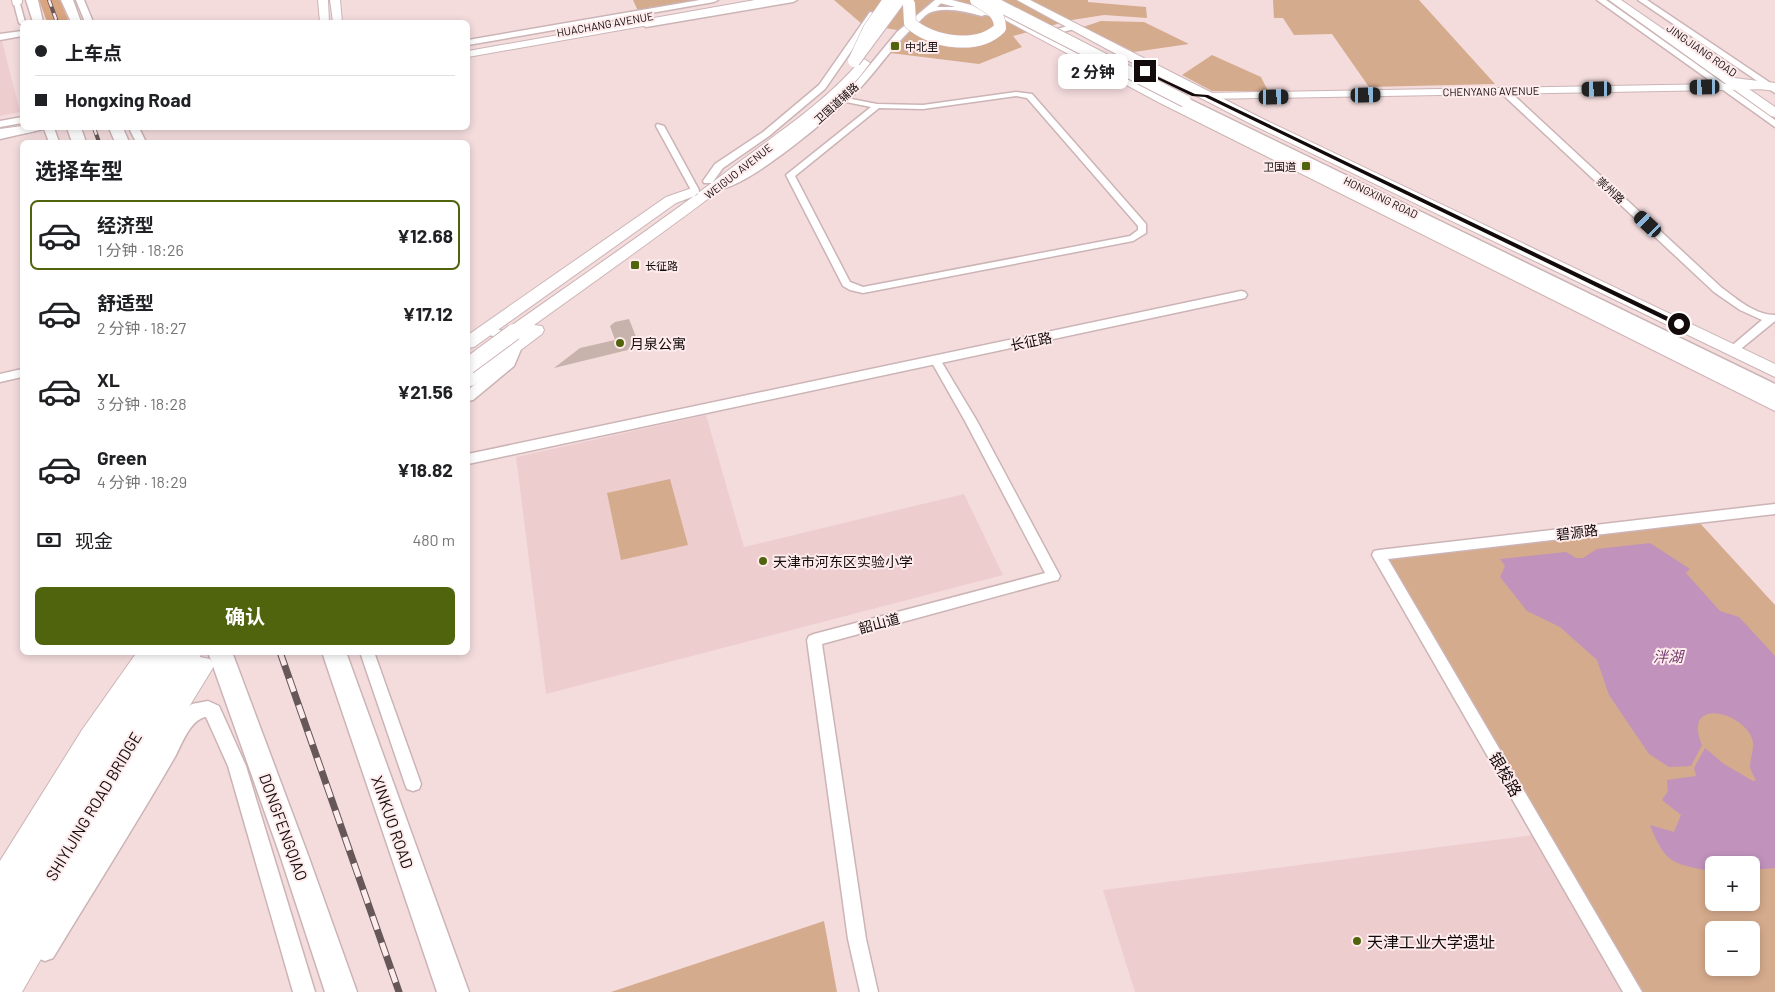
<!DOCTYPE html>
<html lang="zh">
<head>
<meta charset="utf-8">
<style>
	:root { --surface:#fff; --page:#f2f2f2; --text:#202124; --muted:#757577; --line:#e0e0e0; --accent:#50640e }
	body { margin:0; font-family:Barlow,"Noto Sans SC",sans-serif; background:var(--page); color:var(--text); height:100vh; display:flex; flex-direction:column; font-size:19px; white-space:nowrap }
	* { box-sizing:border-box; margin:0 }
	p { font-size:16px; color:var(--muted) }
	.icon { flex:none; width:28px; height:28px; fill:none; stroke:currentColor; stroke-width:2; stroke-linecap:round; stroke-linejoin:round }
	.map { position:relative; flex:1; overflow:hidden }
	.panel { position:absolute; left:20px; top:140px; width:450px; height:515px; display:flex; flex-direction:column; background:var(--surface); border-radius:8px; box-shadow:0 2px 8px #0003 }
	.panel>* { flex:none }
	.hud { position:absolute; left:20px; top:20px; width:450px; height:110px; border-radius:8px; box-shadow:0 2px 8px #0003; display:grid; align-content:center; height:110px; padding:0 15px; background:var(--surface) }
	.tools { position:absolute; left:1705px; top:856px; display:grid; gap:10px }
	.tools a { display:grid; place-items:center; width:55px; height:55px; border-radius:8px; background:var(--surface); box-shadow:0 2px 8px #0003; font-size:25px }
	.end { position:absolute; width:22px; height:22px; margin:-11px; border:6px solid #120a0b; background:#fff; box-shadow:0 0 0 2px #fff }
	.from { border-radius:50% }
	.bubble { position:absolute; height:35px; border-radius:8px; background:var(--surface); box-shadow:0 2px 8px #0003; font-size:16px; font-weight:700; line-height:35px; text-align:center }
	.car { position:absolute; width:15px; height:30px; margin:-15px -8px; border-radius:6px; box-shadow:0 0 4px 1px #0007; background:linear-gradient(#222 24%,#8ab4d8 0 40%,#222 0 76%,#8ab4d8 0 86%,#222 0) }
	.hud b { display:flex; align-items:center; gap:18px; height:48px; font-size:19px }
	.hud b+b { border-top:1px solid var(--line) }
	.hud i { width:12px; height:12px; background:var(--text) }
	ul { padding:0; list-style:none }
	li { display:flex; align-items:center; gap:15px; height:70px; margin:0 10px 8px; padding:0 5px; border:2px solid transparent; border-radius:8px }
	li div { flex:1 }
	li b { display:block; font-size:19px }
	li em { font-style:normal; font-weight:700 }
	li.current { border-color:var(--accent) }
	li>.icon { width:45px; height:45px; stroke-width:1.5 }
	h2 { padding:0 15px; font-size:22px; line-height:60px }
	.pay { display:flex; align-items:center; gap:12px; height:55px; padding:0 15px; font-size:19px }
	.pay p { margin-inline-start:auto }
	.action { display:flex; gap:10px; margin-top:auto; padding:10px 15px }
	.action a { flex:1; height:58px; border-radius:8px; background:var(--accent); color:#fff; font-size:20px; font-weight:700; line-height:58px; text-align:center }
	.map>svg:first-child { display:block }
	.built { fill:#eecdcf }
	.green { fill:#d5ab8d; fill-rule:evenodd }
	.forest { fill:#d8a580 }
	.water { fill:#c092bc }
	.building { fill:#c8b2ac }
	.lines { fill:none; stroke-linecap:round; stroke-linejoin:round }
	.minor-casing { stroke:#ccb4b6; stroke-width:3 }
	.tertiary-casing { stroke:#ccb4b6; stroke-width:3 }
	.secondary-casing { stroke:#ccb4b6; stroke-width:2 }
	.primary-casing { stroke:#ccb4b6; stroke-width:2 }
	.trunk-casing { stroke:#ccb4b6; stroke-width:3 }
	.minor { fill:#fff; fill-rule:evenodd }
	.tertiary { fill:#fff; fill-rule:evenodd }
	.secondary { fill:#fff; fill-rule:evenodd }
	.primary { fill:#fff; fill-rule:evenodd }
	.trunk { fill:#fff; fill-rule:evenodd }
	.rail-far1-casing { stroke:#665859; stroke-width:4 }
	.rail-casing { stroke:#665859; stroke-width:7 }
	.rail-far1 { stroke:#feebec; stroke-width:2.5; stroke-dasharray:7; stroke-linecap:butt }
	.rail { stroke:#feebec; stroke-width:5; stroke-dasharray:14; stroke-linecap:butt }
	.primary-bridge-far1-casing { stroke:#ccb4b6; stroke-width:13; stroke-linecap:butt }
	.primary-bridge-casing { stroke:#ccb4b6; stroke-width:18; stroke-linecap:butt }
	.trunk-bridge-casing { stroke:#ccb4b6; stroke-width:14; stroke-linecap:butt }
	.primary-bridge-far1 { stroke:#fff; stroke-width:12 }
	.primary-bridge { stroke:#fff; stroke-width:16 }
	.trunk-bridge { stroke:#fff; stroke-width:12 }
	.route { fill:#120a0b }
	.poi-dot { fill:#50640e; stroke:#feebec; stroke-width:2 }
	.labels { text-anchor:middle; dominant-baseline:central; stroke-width:4; stroke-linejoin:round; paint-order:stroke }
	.far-street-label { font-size:11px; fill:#120a0b; stroke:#feebec }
	.far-poi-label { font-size:11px; fill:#120a0b; stroke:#feebec; text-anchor:start }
	.street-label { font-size:14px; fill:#120a0b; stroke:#feebec }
	.poi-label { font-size:14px; fill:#120a0b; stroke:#feebec; text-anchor:start }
	.water-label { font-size:15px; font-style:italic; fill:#743b70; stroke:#feebec }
	.near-street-label { font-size:16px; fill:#120a0b; stroke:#feebec }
	.near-poi-label { font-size:16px; fill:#120a0b; stroke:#feebec; text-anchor:start }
</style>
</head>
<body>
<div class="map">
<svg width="1775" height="992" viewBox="0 0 1775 992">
	<rect width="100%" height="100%" fill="#f4dcdd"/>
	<path class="built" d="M0,41H2L20,112L0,116Z
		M706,415L744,547L964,494L1003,575L546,694L516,457Z
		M1533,835L1624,992H1135L1103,890Z"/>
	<path class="green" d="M633,0H699L638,11Z
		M834,0H1088V2L1146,7L1147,18L1104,15L1072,20L1013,36L1022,47L979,64L890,53L908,32L862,24Z
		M1273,0H1419L1495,84L1369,87L1332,34L1294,35L1283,18H1274Z
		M1101,21L1144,22L1189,44L1134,52L1083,27Z
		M1212,55L1261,77L1268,91H1212L1182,75Z
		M670,479L688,545L621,560L607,493Z
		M1698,521L1775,605V992H1640L1384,557ZM1714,865H1751V902H1714ZM1714,930H1751V968H1714Z
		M824,921L837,992H611Z"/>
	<path class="forest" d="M39,0H60L69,22H47Z"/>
	<path class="water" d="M1650,543L1690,569L1686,573L1720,611L1739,617L1775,656V868L1751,870V865H1714V872C1674,863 1666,866 1650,825L1674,832L1681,815L1662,800L1668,791L1667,780L1696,776L1694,768L1705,748L1724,764L1753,781L1756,780C1754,776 1750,770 1750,766C1751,752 1758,743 1747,730C1729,708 1684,703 1702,745L1691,766L1669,767L1649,754L1609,695L1597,660L1560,627L1527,611L1500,577L1505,566L1500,559L1566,552L1576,558H1583L1597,549Z"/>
	<path class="building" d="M629,319L640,347L554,368L580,348L615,340L610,326L615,322Z"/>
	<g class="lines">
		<g class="minor-casing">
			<path id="minor" d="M13,0H19L25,22H22V25L19,23Z
				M1501,89H1507L1722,288C1737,299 1755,315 1775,315V321L1737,352H1729L1728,350L1729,348L1762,320L1740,310L1714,292L1501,93Z
				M1016,92L1032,94L1146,224V233L1133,241L863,293L850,290L843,286L786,175L871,107L841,101V97L877,104L923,105ZM1016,96L1027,98L1138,226V230L1130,236L863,287L850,282L795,176L879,108L923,109Z
				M657,124L664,126L699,190L698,192H692L691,190L656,126Z
				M936,358L941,361L977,421L1060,576L1058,580L1053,581L822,644L866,939L878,992H860L848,939L807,640L809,636L814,634L1045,573L965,421L931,361Z
				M1775,504V514L1388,559L1642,992H1623L1372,555L1374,551L1379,550Z
				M360,652H374L421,784L419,789L413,791L407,789L405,784Z"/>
		</g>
		<g class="tertiary-casing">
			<path id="tertiary" d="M76,0H84L93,22H85Z
				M700,0H718L714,2L468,45V40Z
				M779,0H797L793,2L646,27L642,25L646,23Z
				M935,0H944L937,7H962L986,14L982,16C966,12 945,6 929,13C925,15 921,20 918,23C896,42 881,65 862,86C842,108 740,196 713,189L712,187L713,185L739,175L831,106L856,82L897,32Z
				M1597,0H1606L1775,120V127Z
				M1638,0H1647L1775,86V93Z
				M870,12L877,14L825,89L769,136L723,168L712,183H704L703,181L715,164L763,132L819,85Z
				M1071,25L1075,27L1074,29L1041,38L1037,35Z
				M22,31V36L0,40V34Z
				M22,117V123L0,127V121Z
				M28,128H54L59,142H49L44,129L0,139V133Z
				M129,128H139L146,142H136Z
				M1241,291L1245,292L1247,295L1245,298L468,464V454Z
				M487,325L523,339L524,342L514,366L473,400L468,401V390L503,361L511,344L483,332L481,329Z
				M22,369V377L0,382V374Z
				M208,701L219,706L246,766L315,992H293L228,766L206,717C191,719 182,743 176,755C137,823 94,890 53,958L45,961L37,958L34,950L179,715L192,704Z"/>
		</g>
		<g class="secondary-casing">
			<path id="secondary" d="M318,0H328L329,22H320Z
				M330,0H340L342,22H333Z
				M1775,83V89L1206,99L1201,96L1206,93Z"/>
		</g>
		<g class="primary-casing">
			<path id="primary" d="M12,0H22V3L17,6L13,5Z
				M755,0H778L773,3L468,57V51Z
				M935,0H952L1013,16L1168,97L1775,397V411L1160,103L1005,20L936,2Z
				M1017,0H1030L1263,119L1775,364V377L1253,125L1129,61Z
				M1609,0H1621L1734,78L1775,83V91L1746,87L1775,107V117L1771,116Z
				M864,59L870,63C839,106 794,134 753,165C681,220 608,272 534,325L542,326L544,330L542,334L474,385L468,387V373L516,337L508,336L506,332L508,328C586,273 665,219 742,160C783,129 826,101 860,61Z
				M22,126V128H38L32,132L0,137V129Z
				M692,188L697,189L699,192L697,195L676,203L474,347L468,348V335L666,197Z
				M137,652H202L200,657L210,659L214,666L135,795L22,992H0V861L82,730Z"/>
		</g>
		<g class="trunk-casing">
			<path id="trunk" d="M26,0H38L43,22H33Z
				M61,0H73L81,22H71Z
				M1185,97L1775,384V398L1180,104L1178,101Z
				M67,128H81L86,142H72Z
				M109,128H123L129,142H115Z
				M208,652H232L308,855L357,992H325L280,855Z
				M322,652H346L469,992H437Z"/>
		</g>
		<use href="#minor" class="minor"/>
		<use href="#tertiary" class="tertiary"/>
		<use href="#secondary" class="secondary"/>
		<use href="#primary" class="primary"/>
		<use href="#trunk" class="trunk"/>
		<g class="rail-far1-casing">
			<path id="rail-far1" d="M49,0L57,22
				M94,128L99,142"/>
		</g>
		<g class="rail-casing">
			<path id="rail" d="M280,652L399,992"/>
		</g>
		<use href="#rail-far1" class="rail-far1"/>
		<use href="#rail" class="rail"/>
		<g class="primary-bridge-far1-casing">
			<path id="primary-bridge-far1" d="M909,4L910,23C932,43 978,50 1000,28C1000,12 989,8 976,0
				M855,59L869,29L889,0"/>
		</g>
		<g class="primary-bridge-casing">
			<path id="primary-bridge" d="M468,366L514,332"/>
		</g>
		<g class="trunk-bridge-casing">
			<path id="trunk-bridge" d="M988,0L1185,101
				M854,61L899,0"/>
		</g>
		<use href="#primary-bridge-far1" class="primary-bridge-far1"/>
		<use href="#primary-bridge" class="primary-bridge"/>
		<use href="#trunk-bridge" class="trunk-bridge"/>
	</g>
	<path class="route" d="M1143,70L1195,94L1208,95L1683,324L1677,326L1205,97L1192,96L1143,72Z"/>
	<g class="poi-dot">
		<rect x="890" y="41" width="10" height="10" rx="2.5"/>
		<rect x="1301" y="161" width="10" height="10" rx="2.5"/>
		<rect x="630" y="260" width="10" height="10" rx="2.5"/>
		<circle cx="620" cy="343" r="5"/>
		<circle cx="763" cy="561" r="5"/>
		<circle cx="1357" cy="941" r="5"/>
	</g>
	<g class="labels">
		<g class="far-street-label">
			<text transform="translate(605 24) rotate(-10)">HUACHANG AVENUE</text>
			<text transform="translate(1702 50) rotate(35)">JINGJIANG ROAD</text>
			<text transform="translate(1491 91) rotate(-1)">CHENYANG AVENUE</text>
			<text transform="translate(836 103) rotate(-42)">卫国道辅路</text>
			<text transform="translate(738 171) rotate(-38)">WEIGUO AVENUE</text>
			<text transform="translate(1611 190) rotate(43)">崇州路</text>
			<text transform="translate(1381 197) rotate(26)">HONGXING ROAD</text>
		</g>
		<g class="far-poi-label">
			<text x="905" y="46">中北里</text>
			<text x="1296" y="166" text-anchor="end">卫国道</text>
			<text x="645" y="265">长征路</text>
		</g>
		<g class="street-label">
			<text transform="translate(1031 341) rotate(-12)">长征路</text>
			<text transform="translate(1577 532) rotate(-7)">碧源路</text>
			<text transform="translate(879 623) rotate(-15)">韶山道</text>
		</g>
		<g class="poi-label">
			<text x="630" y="343">月泉公寓</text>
			<text x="773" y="561">天津市河东区实验小学</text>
		</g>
		<g class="water-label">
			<text x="1668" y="656">泮湖</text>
		</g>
		<g class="near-street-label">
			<text transform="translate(1506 774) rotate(60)">银梭路</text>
			<text transform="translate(93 806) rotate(-59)">SHIYIJING ROAD BRIDGE</text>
			<text transform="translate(393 822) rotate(71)">XINKUO ROAD</text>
			<text transform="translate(284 827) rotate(70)">DONGFENGQIAO</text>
		</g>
		<g class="near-poi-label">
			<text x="1367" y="941">天津工业大学遗址</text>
		</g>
	</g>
</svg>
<div class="tools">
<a>+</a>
<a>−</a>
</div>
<i class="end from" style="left:1679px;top:324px"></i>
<i class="end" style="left:1145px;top:71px"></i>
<div class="bubble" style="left:1058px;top:54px;width:70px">2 分钟</div>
<i class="car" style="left:1705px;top:87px;rotate:269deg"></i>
<i class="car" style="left:1597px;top:89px;rotate:269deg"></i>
<i class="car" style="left:1366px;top:95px;rotate:89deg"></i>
<i class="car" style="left:1274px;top:97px;rotate:89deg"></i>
<i class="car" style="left:1648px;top:224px;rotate:313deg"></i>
<div class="hud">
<b><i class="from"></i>上车点</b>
<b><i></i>Hongxing Road</b>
</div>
<section class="panel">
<h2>选择车型</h2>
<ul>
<li class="current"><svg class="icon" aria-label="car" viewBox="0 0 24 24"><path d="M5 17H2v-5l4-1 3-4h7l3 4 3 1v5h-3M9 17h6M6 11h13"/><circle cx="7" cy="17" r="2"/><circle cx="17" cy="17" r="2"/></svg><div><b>经济型</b><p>1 分钟 · 18:26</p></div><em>¥12.68</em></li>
<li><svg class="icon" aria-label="car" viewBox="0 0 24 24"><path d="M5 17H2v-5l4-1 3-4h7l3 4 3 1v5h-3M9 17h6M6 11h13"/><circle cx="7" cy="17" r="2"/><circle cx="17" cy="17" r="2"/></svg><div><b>舒适型</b><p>2 分钟 · 18:27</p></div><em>¥17.12</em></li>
<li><svg class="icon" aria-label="car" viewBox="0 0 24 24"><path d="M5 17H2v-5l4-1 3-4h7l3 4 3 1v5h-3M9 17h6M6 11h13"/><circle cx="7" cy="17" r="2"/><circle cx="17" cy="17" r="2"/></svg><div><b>XL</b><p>3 分钟 · 18:28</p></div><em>¥21.56</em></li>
<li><svg class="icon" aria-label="car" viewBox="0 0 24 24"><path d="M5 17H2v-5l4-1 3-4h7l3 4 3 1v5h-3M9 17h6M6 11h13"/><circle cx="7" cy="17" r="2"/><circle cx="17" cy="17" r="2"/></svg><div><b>Green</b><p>4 分钟 · 18:29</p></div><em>¥18.82</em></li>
</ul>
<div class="pay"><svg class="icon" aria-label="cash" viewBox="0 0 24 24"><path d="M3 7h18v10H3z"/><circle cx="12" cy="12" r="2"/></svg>现金<p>480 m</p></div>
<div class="action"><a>确认</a></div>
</section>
</div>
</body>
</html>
